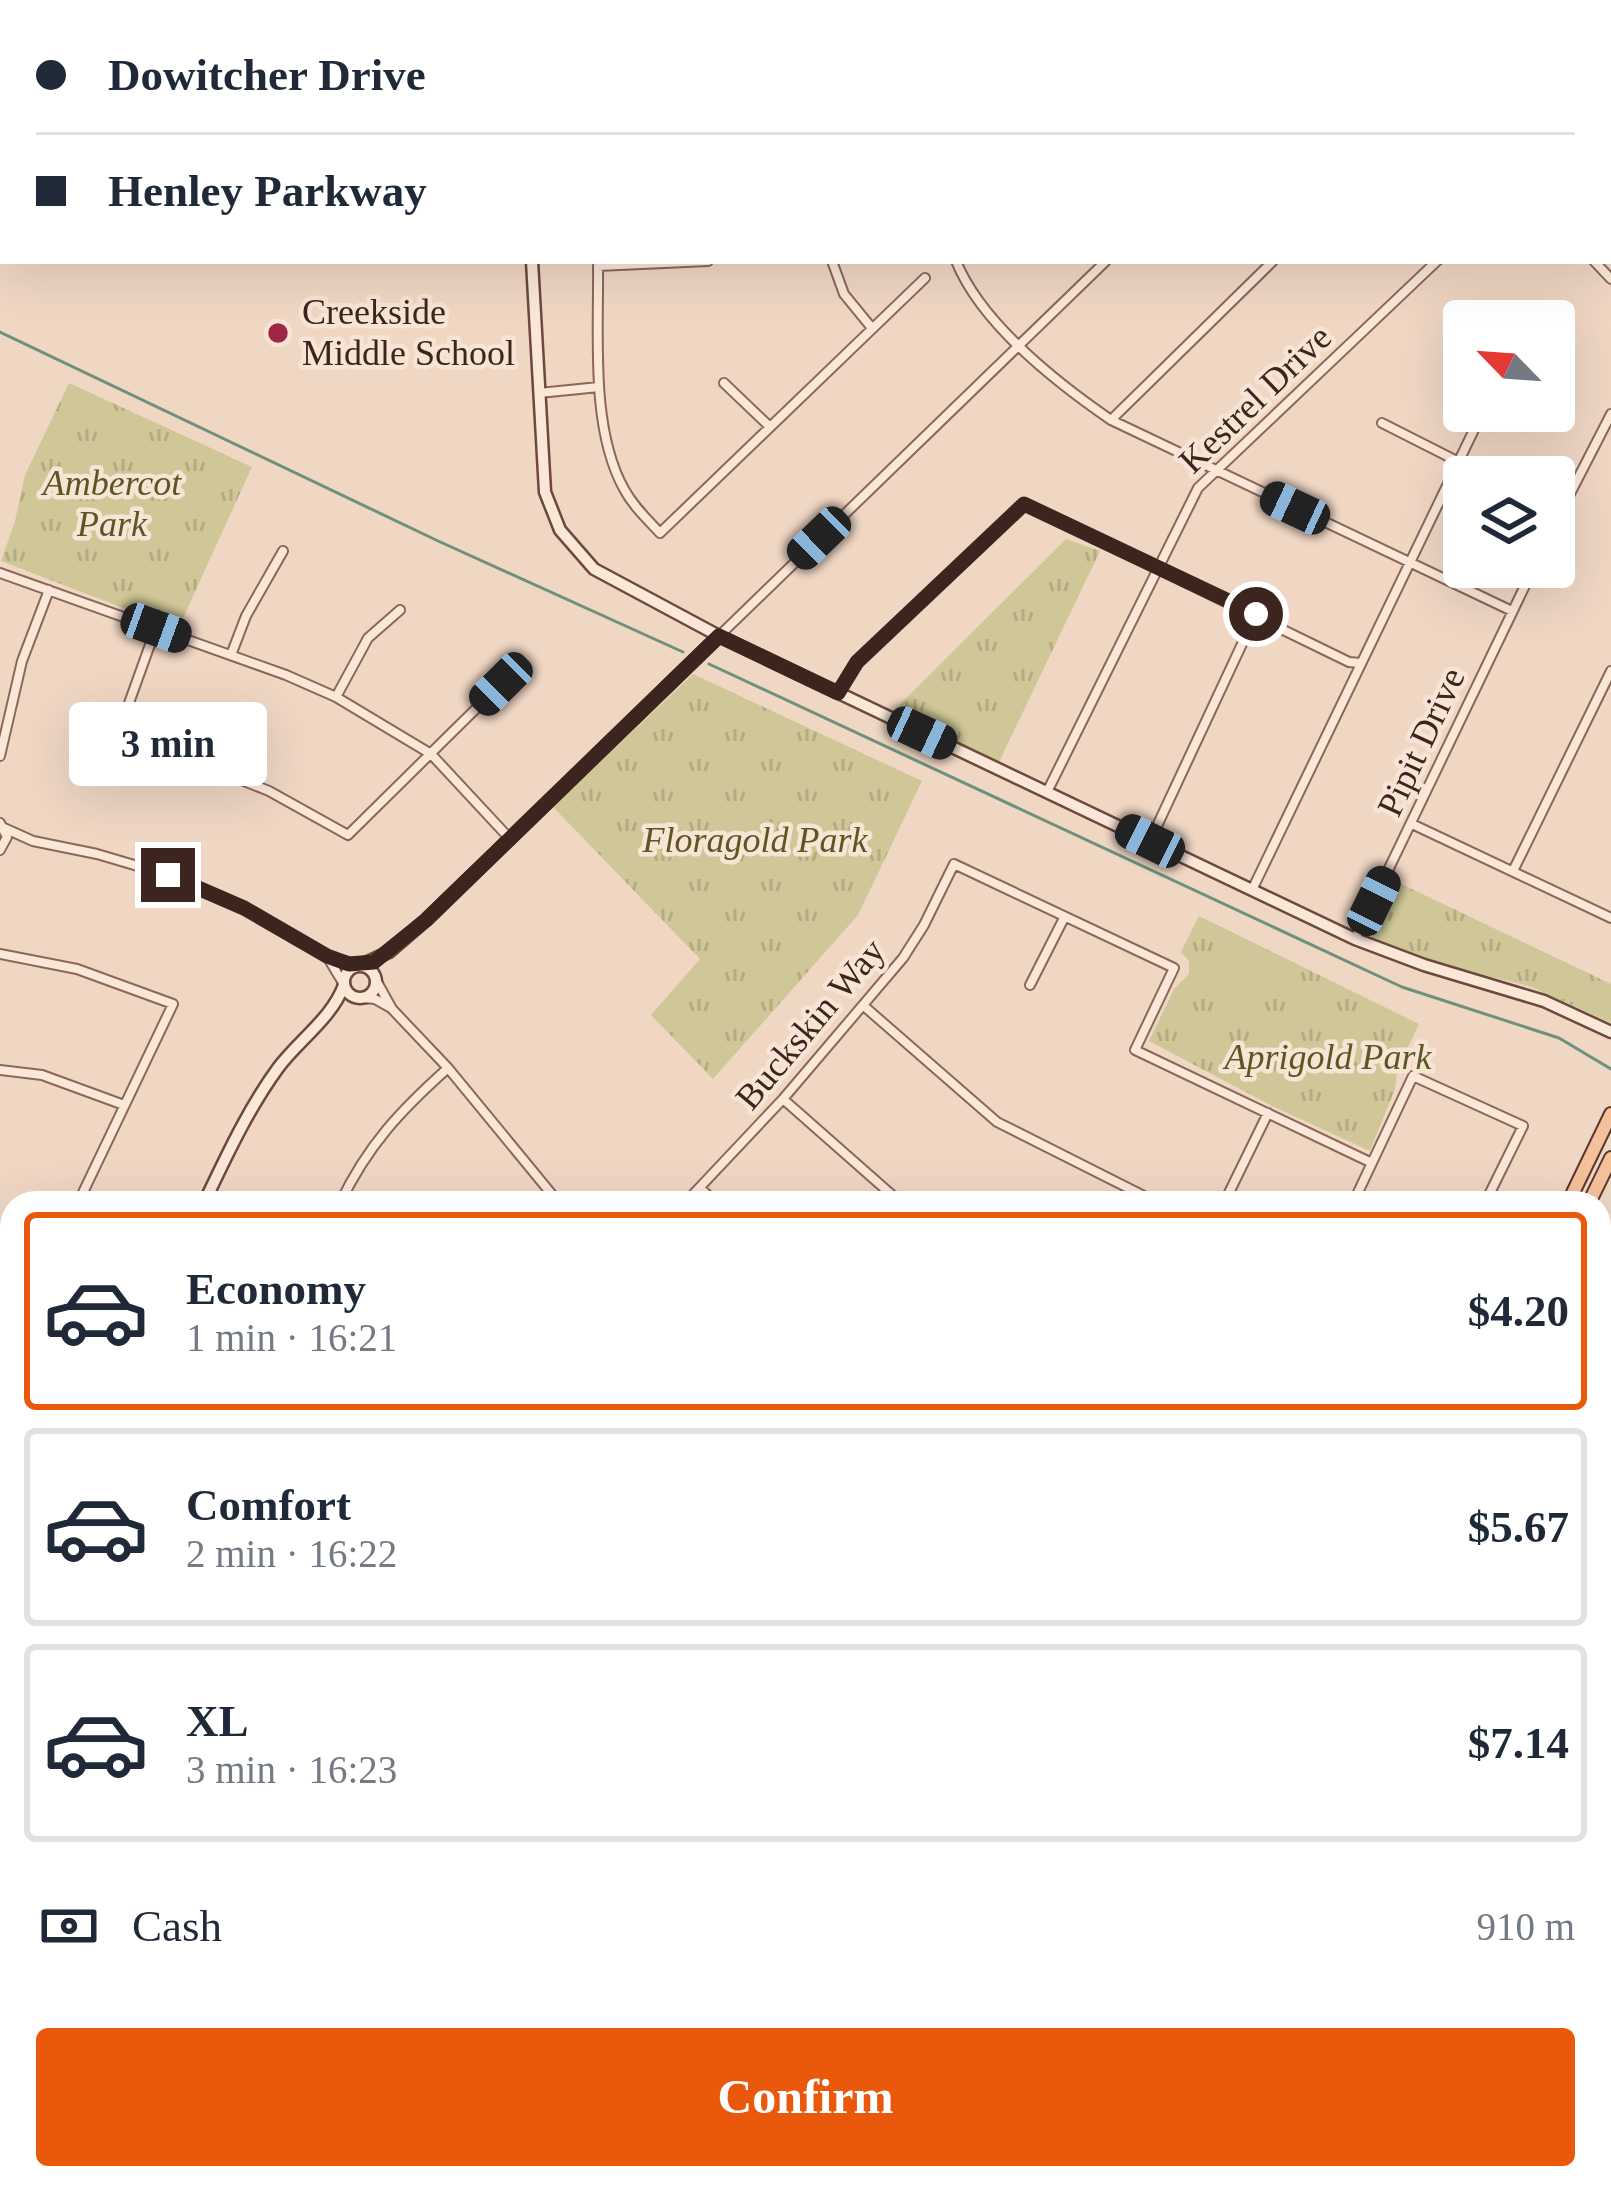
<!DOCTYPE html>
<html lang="en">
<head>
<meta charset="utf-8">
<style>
	:root { --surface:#fff; --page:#f2f2f3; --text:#1f2937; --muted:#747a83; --line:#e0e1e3; --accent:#ea580c }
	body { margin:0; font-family:"Times New Roman",serif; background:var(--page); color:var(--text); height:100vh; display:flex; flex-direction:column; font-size:45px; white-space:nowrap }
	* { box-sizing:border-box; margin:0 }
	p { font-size:39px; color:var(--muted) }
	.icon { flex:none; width:66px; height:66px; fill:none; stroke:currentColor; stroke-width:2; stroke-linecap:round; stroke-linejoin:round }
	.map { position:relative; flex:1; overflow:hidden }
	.details { position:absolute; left:0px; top:1191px; width:1611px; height:999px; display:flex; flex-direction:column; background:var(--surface); border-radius:36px 36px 0 0; box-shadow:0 12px 48px #0002 }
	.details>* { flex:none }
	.top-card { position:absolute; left:0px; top:0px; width:1611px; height:264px; box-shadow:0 12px 48px #0002; display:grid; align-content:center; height:264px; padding:0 36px; background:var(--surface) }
	.needle { width:78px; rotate:295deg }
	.tools { position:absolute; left:1443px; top:300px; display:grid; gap:24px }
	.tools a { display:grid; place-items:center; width:132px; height:132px; border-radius:12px; background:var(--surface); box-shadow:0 12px 48px #0002; font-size:60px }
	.end { position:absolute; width:54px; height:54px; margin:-27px; border:15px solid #3b251e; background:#fff; box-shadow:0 0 0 6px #fff }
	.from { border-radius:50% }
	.bubble { position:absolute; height:84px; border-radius:12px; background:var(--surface); box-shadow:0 12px 48px #0002; font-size:39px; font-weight:700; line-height:84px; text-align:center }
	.car { position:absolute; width:36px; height:72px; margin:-36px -18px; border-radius:15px; box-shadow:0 0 9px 3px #0007; background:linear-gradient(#222 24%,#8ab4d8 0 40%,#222 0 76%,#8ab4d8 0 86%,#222 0) }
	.top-card b { display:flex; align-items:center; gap:42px; height:114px; font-size:45px }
	.top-card b+b { border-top:3px solid var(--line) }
	.top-card i { width:30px; height:30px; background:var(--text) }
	ul { padding:21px 0 0; list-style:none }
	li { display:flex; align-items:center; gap:36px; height:198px; margin:0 24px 18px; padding:0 12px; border:6px solid var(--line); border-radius:12px }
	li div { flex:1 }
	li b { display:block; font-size:45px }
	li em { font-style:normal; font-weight:700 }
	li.selected { border-color:var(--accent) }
	li>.icon { width:108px; height:108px; stroke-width:1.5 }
	.pay { display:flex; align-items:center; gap:30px; height:132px; padding:0 36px; font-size:45px }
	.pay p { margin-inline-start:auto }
	.action { display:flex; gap:24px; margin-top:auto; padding:24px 36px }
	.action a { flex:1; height:138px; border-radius:12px; background:var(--accent); color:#fff; font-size:48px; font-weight:700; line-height:138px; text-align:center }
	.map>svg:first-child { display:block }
	.farmland { fill:url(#farmland-rules) }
	.grass { fill:url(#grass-tufts) }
	.pitch { fill:#cfc797 }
	.water { fill:#a6c3b3; stroke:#6c927f; stroke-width:3 }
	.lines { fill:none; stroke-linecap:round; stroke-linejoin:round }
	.stream { stroke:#6c927f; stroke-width:3 }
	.street-casing { stroke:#8c6759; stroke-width:12 }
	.secondary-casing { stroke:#6e483d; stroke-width:15 }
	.primary-casing { stroke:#59372e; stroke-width:16 }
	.street { stroke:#fae7d8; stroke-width:8 }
	.secondary { stroke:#fae7d8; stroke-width:10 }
	.primary { stroke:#f5c19b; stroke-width:12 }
	.route { stroke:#3b251e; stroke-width:15 }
	.poi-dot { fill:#9d2746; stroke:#f7e4d4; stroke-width:4.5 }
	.labels { text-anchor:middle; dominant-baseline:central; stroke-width:9; stroke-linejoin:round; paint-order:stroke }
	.poi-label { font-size:36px; fill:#3b251e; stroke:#f7e4d4; text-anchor:start }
	.street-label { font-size:36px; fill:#3b251e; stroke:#f7e4d4 }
	.park-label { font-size:36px; font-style:italic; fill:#585824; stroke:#f7e4d4 }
</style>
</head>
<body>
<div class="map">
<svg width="1611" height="2189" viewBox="0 0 1611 2189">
	<defs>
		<pattern id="farmland-rules" width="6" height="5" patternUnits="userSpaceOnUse" patternTransform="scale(3)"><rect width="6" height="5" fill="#e6d0b1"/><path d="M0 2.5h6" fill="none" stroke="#c6b298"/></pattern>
		<pattern id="grass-tufts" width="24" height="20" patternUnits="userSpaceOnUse" patternTransform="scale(3)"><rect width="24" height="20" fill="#cfc797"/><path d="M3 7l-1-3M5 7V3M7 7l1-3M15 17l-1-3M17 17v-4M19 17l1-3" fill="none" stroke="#b3ab82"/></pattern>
	</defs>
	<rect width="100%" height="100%" fill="#f0d7c4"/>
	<path class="farmland" d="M719,2178H1086L1088,2180L1084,2189H714Z"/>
	<path class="grass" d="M69,383L252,467L178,629L1,561L15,521L25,475Z
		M1066,539L1100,551L998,764L891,713Z
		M693,674L922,781L858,915L713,1079L651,1015L700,959L553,807Z
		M1395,881L1611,984V1023L1529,986L1438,964L1373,942L1371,928Z
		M1199,916L1419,1024L1397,1071L1395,1089L1370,1151L1274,1107L1149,1041L1174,989L1189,974V961L1181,952Z"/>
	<path class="pitch" d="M1236,953L1269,969L1243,1005L1206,990L1224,957Z"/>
	<path class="water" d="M1611,1664V1906L1599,1921V1665Z"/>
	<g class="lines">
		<path class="stream" d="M0,332L436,540L683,652
			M709,664L1402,987L1559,1038L1611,1069"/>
		<g class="street-casing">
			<path id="street" d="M936,0V3
				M1340,0L1343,3
				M1210,3L1213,0
				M1371,3L1374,0
				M0,72H3
				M1608,114L1611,113
				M708,261L598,266C599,334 590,428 624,489C633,506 647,519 660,533L925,278
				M832,261L844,294L871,327
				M956,261C981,323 1057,383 1111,420L1512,611
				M1594,261L1611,279
				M724,383L770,427
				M539,393L599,387
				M1111,420L1273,261
				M1382,423L1459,462
				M1554,525L1611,414
				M0,573L286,675L336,697L431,754L510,839
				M156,628L120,728L124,740L191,760L269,791L348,835L501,684L514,663
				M719,636L1106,261
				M231,655L246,616L283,551
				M838,693L857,662L1025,504L1349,662L1360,663
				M336,697L368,638L400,610
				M0,756L22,661L49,590
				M1047,792L1198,488L1437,261
				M0,823L7,837L0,850
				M1412,824L1611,918
				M4,828L33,841L97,854L168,875L244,908L327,956L359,965
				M1150,841L1256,614
				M1513,871L1611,671
				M1252,890L1483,411
				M1355,939L1534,567
				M0,954L77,969L173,1004L78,1203
				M328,958L343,983
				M376,980L392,1009L448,1068L559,1203
				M1030,985L1064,918
				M362,998L375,999L391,1008
				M865,1007L997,1122L1158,1203
				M0,1070L42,1075L124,1105
				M783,1099L901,1203
				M701,1189L716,1203
				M344,1195L362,1203
				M340,1203C368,1145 400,1111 448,1068
				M685,1203L783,1099L903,958L924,925L954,864L1174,968L1135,1050L1372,1163
				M1224,1203L1268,1113
				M1353,1203L1413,1076L1523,1126L1485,1203
				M0,1365L12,1340
				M1599,1369L1611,1361
				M0,1440L12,1445
				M1599,2046L1611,2020
				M1304,2178L1328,2189
				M1532,2189L1538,2178"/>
		</g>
		<g class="secondary-casing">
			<path id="secondary" d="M517,0L518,3
				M532,261L545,492L560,530L594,569L719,636L1355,939L1424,965L1544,1001L1611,1032
				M361,965L389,952L426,920L719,636
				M344 982a16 16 0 1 1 32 0a16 16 0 1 1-32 0Z
				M204,1203C226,1157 248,1109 278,1068C299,1040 332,1018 344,985
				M0,1631L12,1606
				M0,1640L12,1646
				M0,1655L12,1661
				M1137,2178L1160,2189"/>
		</g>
		<g class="primary-casing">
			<path id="primary" d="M1568,1203L1611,1114
				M1589,1203L1611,1158
				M1097,2189L1103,2178
				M1122,2189L1128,2178"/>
		</g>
		<use href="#street" class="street"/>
		<use href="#secondary" class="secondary"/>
		<use href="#primary" class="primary"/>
	</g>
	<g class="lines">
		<path class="route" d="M168,875L244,908L327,956L349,964L374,962L426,920L719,636L838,693L857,662L1024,504L1256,614"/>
	</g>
	<circle class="poi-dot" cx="278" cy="333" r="12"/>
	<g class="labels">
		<g class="poi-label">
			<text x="302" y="312">Creekside<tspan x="302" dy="41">Middle School</tspan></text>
		</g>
		<g class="street-label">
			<text transform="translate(1255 399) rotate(-44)">Kestrel Drive</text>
			<text transform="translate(1421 742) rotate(-65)">Pipit Drive</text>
			<text transform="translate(810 1024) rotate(-50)">Buckskin Way</text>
		</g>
		<g class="park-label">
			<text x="112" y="483">Ambercot<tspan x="112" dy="41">Park</tspan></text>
			<text x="755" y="840">Floragold Park</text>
			<text x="1328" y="1057">Aprigold Park</text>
		</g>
	</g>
</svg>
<div class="tools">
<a><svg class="needle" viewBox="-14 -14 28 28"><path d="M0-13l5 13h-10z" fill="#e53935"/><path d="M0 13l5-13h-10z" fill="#747a83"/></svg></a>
<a><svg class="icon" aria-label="layers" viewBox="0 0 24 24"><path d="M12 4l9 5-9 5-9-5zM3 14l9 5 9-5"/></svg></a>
</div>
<i class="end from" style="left:1256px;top:614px"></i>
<i class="end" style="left:168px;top:875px"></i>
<div class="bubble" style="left:69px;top:702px;width:198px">3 min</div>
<i class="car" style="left:1295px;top:508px;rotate:295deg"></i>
<i class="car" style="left:819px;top:538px;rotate:226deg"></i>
<i class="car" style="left:156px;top:628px;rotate:110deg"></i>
<i class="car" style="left:501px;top:684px;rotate:225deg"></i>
<i class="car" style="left:922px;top:733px;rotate:115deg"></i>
<i class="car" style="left:1150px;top:841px;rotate:296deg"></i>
<i class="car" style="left:1374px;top:901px;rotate:26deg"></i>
<div class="top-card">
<b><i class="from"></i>Dowitcher Drive</b>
<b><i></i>Henley Parkway</b>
</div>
<section class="details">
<ul>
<li class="selected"><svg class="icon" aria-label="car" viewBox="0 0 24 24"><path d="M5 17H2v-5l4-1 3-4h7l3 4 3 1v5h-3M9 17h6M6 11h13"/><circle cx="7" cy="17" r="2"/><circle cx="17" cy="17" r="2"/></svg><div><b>Economy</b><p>1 min · 16:21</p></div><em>$4.20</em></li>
<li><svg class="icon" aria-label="car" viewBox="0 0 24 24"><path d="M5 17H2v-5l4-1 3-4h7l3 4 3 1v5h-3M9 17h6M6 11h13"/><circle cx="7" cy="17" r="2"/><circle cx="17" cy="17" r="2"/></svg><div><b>Comfort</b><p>2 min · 16:22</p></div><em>$5.67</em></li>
<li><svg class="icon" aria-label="car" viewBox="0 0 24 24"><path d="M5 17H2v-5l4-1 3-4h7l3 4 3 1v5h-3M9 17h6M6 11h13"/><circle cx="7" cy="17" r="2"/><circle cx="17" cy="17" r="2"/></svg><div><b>XL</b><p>3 min · 16:23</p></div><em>$7.14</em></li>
</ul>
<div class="pay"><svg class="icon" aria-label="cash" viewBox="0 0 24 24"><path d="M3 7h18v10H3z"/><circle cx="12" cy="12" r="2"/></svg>Cash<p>910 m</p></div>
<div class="action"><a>Confirm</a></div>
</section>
</div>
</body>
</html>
